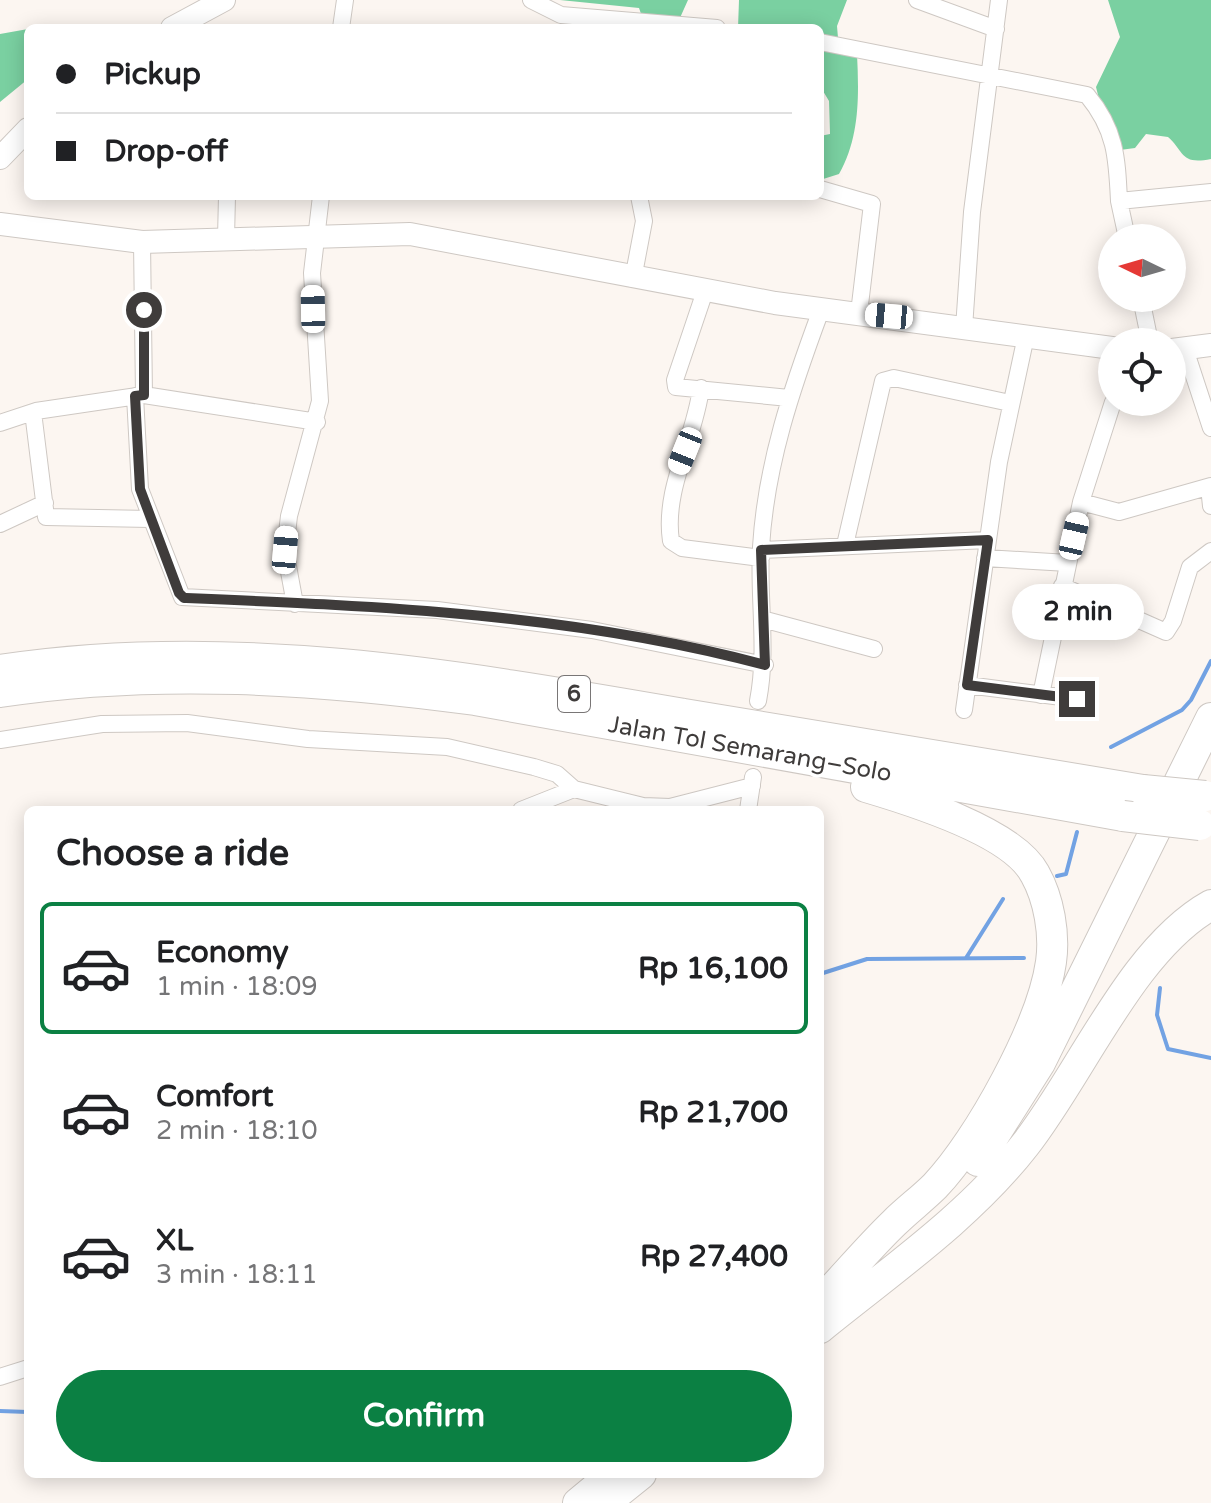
<!DOCTYPE html>
<html lang="en">
<head>
<meta charset="utf-8">
<style>
	:root { --surface:#fff; --page:#f2f2f2; --text:#202124; --muted:#757577; --line:#e0e0e0; --accent:#0b8043 }
	body { margin:0; font-family:"Varela Round",sans-serif; background:var(--page); color:var(--text); height:100vh; display:flex; flex-direction:column; font-size:30px; white-space:nowrap }
	* { box-sizing:border-box; margin:0 }
	p { font-size:26px; color:var(--muted) }
	.icon { flex:none; width:44px; height:44px; fill:none; stroke:currentColor; stroke-width:2; stroke-linecap:round; stroke-linejoin:round }
	.map { position:relative; flex:1; overflow:hidden }
	.sheet { position:absolute; left:24px; top:806px; width:800px; height:672px; display:flex; flex-direction:column; background:var(--surface); border-radius:12px; box-shadow:0 4px 20px #0003 }
	.sheet>* { flex:none }
	.guide { position:absolute; left:24px; top:24px; width:800px; height:176px; border-radius:12px; box-shadow:0 4px 20px #0003; display:grid; align-content:center; height:176px; padding:0 32px; background:var(--surface) }
	.needle { width:52px; rotate:275deg }
	.controls { position:absolute; left:1098px; top:224px; display:grid; gap:16px }
	.controls a { display:grid; place-items:center; width:88px; height:88px; border-radius:50%; background:var(--surface); box-shadow:0 4px 20px #0003; font-size:40px }
	.end { position:absolute; width:36px; height:36px; margin:-18px; border:10px solid #3f3c3b; background:#fff; box-shadow:0 0 0 4px #fff }
	.from { border-radius:50% }
	.bubble { position:absolute; height:56px; border-radius:28px; background:var(--surface); box-shadow:0 4px 20px #0003; font-size:26px; font-weight:700; line-height:56px; text-align:center }
	.car { position:absolute; width:24px; height:48px; margin:-24px -12px; border-radius:10px; box-shadow:0 0 6px 2px #0007; background:linear-gradient(#fff 24%,#345 0 40%,#fff 0 76%,#345 0 86%,#fff 0) }
	.guide b { display:flex; align-items:center; gap:28px; height:76px; font-size:30px }
	.guide b+b { border-top:2px solid var(--line) }
	.guide i { width:20px; height:20px; background:var(--text) }
	ul { padding:0; list-style:none }
	li { display:flex; align-items:center; gap:24px; height:132px; margin:0 16px 12px; padding:0 16px; border:4px solid transparent; border-radius:12px }
	li div { flex:1 }
	li b { display:block; font-size:30px }
	li em { font-style:normal; font-weight:700 }
	li.active { border-color:var(--accent) }
	li>.icon { width:72px; height:72px; stroke-width:1.5 }
	h2 { padding:0 32px; font-size:36px; line-height:96px }
	.button { display:flex; gap:16px; margin-top:auto; padding:16px 32px }
	.button a { flex:1; height:92px; border-radius:48px; background:var(--accent); color:#fff; font-size:32px; font-weight:700; line-height:92px; text-align:center }
	.map>svg:first-child { display:block }
	.forest { fill:#7ad0a1 }
	.lines { fill:none; stroke-linecap:round; stroke-linejoin:round }
	.stream { stroke:#72a2e3; stroke-width:4 }
	.street-casing { stroke:#cec8c3; stroke-width:18 }
	.secondary-casing { stroke:#cec8c3; stroke-width:24 }
	.highway-casing { stroke:#cec8c3; stroke-width:32 }
	.street { stroke:#fff; stroke-width:16 }
	.secondary { stroke:#fff; stroke-width:22 }
	.highway { stroke:#fff; stroke-width:30 }
	.highway-bridge-casing { stroke:#cec8c3; stroke-width:32; stroke-linecap:butt }
	.highway-bridge { stroke:#fff; stroke-width:30 }
	.route { stroke:#3f3c3b; stroke-width:10 }
	.labels { text-anchor:middle; dominant-baseline:central; stroke-width:7; stroke-linejoin:round; paint-order:stroke }
	.shield { fill:#fff; stroke:#797676; stroke-width:2 }
	.shield-label { font-size:22px; font-weight:bold; fill:#3f3c3b }
	.street-label { font-size:24px; fill:#3f3c3b; stroke:#fff }
</style>
</head>
<body>
<div class="map">
<svg width="1211" height="1503" viewBox="0 0 1211 1503">
	<rect width="100%" height="100%" fill="#fcf6f1"/>
	<path class="forest" d="M560,0H688L679,20L646,28L639,8Z
		M739,0H847L837,26L838,38L857,54C859,95 860,137 839,174L820,180V136L830,134L829,101L820,86V28H738Z
		M1108,0H1211V159C1180,165 1185,152 1168,137L1146,134L1135,148L1120,150L1102,111L1096,87L1120,37Z
		M28,29V79L0,102V34Z"/>
	<g class="lines">
		<path class="stream" d="M1111,747L1182,710L1191,700L1211,661
			M1057,876L1066,874L1077,832
			M966,958L1003,899
			M820,974L867,959L1024,958
			M1160,988L1157,1015L1168,1049L1211,1058
			M0,1411L28,1412"/>
		<g class="street-casing">
			<path id="street" d="M531,0L561,15L717,28
				M917,0L996,29
				M341,28L345,0
				M820,42L1087,95C1116,130 1117,158 1119,201
				M820,189L872,204L859,313
				M226,238L227,196
				M1127,238L1119,201L1211,192
				M142,242L144,395
				M633,279L644,221L639,196
				M705,291L675,380L676,387L789,398
				M1141,298L1150,342
				M964,328L972,212L999,0
				M1185,349L1211,428
				M701,388C695,438 663,489 671,541L682,548L761,558
				M135,396L140,489L182,597L437,610L592,630L765,665
				M33,412L46,517L150,519
				M0,423L36,411L144,395L317,422
				M1209,487L1211,506
				M1081,502L1119,512L1211,486
				M0,524L45,503
				M845,545L883,381L894,378L1010,403
				M761,550L988,540
				M985,558L1068,563
				M1062,586L1166,632L1173,621L1190,567L1211,551
				M295,604L285,550L289,516L320,401L312,273L321,196
				M762,619L874,649
				M967,685L1077,699
				M1041,695L1081,502L1113,402
				M758,701C768,649 758,599 761,547C766,464 792,388 821,310
				M964,710L999,462L1026,336
				M0,740L102,724L187,723L308,739L447,747L534,767L557,774L574,789L643,806L670,807L752,786
				M521,810L574,789
				M748,810L753,777
				M0,1377L28,1368"/>
		</g>
		<g class="secondary-casing">
			<path id="secondary" d="M172,28L224,0
				M0,158L28,129
				M0,224L142,242L410,234L775,303L1112,348
				M1172,350L1211,345"/>
		</g>
		<g class="highway-casing">
			<path id="highway" d="M0,670C229,635 458,675 684,714C837,740 990,765 1143,790
				M0,692C157,668 319,679 475,700L1123,816
				M978,1161L1040,1063L1211,718
				M820,1302C845,1276 868,1248 894,1223C907,1210 922,1199 935,1186C979,1140 1042,1025 1051,962C1055,934 1049,899 1035,874C1013,832 910,800 866,787
				M820,1328C890,1271 969,1217 1025,1145C1081,1074 1132,949 1211,905
				M578,1503L613,1474
				M605,1503L641,1474"/>
		</g>
		<use href="#street" class="street"/>
		<use href="#secondary" class="secondary"/>
		<use href="#highway" class="highway"/>
		<g class="highway-bridge-casing">
			<path id="highway-bridge" d="M1143,790L1205,796
				M1123,816L1200,825"/>
		</g>
		<use href="#highway-bridge" class="highway-bridge"/>
	</g>
	<g class="lines">
		<path class="route" d="M144,310V395L135,396L140,489L179,593L184,598C378,606 576,614 765,665L761,550L988,540L967,685L1077,699"/>
	</g>
	<g class="labels">
		<rect class="shield" x="558" y="676" width="32" height="36" rx="6"/>
		<g class="shield-label">
			<text x="574" y="694">6</text>
		</g>
		<g class="street-label">
			<text transform="translate(750 749) rotate(10)">Jalan Tol Semarang–Solo</text>
		</g>
	</g>
</svg>
<div class="controls">
<a><svg class="needle" viewBox="-14 -14 28 28"><path d="M0-13l5 13h-10z" fill="#e53935"/><path d="M0 13l5-13h-10z" fill="#757577"/></svg></a>
<a><svg class="icon" aria-label="locate" viewBox="0 0 24 24"><circle cx="12" cy="12" r="6"/><path d="M12 2v4M12 18v4M2 12h4M18 12h4"/></svg></a>
</div>
<i class="end from" style="left:144px;top:310px"></i>
<i class="end" style="left:1077px;top:699px"></i>
<div class="bubble" style="left:1012px;top:584px;width:132px">2 min</div>
<i class="car" style="left:313px;top:309px;rotate:359deg"></i>
<i class="car" style="left:889px;top:316px;rotate:275deg"></i>
<i class="car" style="left:685px;top:451px;rotate:202deg"></i>
<i class="car" style="left:1074px;top:536px;rotate:13deg"></i>
<i class="car" style="left:285px;top:550px;rotate:5deg"></i>
<div class="guide">
<b><i class="from"></i>Pickup</b>
<b><i></i>Drop-off</b>
</div>
<section class="sheet">
<h2>Choose a ride</h2>
<ul>
<li class="active"><svg class="icon" aria-label="car" viewBox="0 0 24 24"><path d="M5 17H2v-5l4-1 3-4h7l3 4 3 1v5h-3M9 17h6M6 11h13"/><circle cx="7" cy="17" r="2"/><circle cx="17" cy="17" r="2"/></svg><div><b>Economy</b><p>1 min · 18:09</p></div><em>Rp 16,100</em></li>
<li><svg class="icon" aria-label="car" viewBox="0 0 24 24"><path d="M5 17H2v-5l4-1 3-4h7l3 4 3 1v5h-3M9 17h6M6 11h13"/><circle cx="7" cy="17" r="2"/><circle cx="17" cy="17" r="2"/></svg><div><b>Comfort</b><p>2 min · 18:10</p></div><em>Rp 21,700</em></li>
<li><svg class="icon" aria-label="car" viewBox="0 0 24 24"><path d="M5 17H2v-5l4-1 3-4h7l3 4 3 1v5h-3M9 17h6M6 11h13"/><circle cx="7" cy="17" r="2"/><circle cx="17" cy="17" r="2"/></svg><div><b>XL</b><p>3 min · 18:11</p></div><em>Rp 27,400</em></li>
</ul>
<div class="button"><a>Confirm</a></div>
</section>
</div>
</body>
</html>
